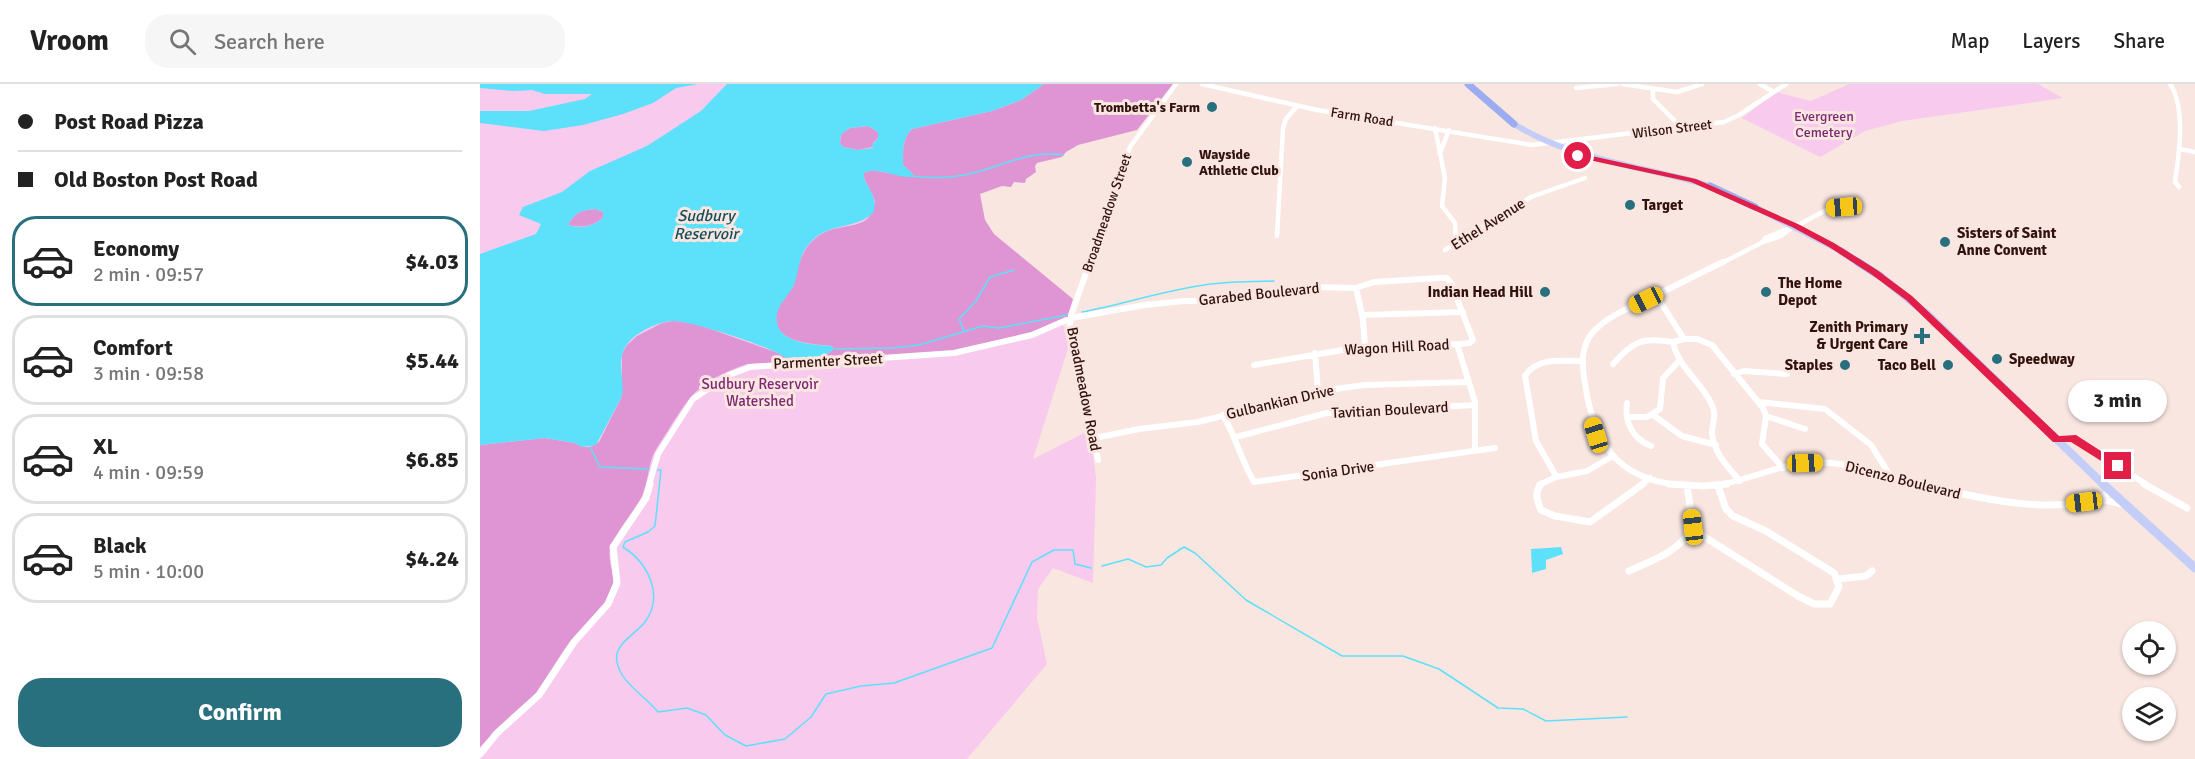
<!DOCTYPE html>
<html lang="en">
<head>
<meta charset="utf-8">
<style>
	:root { --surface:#fff; --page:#f6f6f6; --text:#222; --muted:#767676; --line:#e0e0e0; --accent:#29707e }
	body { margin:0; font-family:Signika,sans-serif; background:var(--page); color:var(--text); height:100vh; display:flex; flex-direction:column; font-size:22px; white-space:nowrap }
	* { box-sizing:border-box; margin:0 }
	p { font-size:20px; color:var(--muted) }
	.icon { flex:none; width:33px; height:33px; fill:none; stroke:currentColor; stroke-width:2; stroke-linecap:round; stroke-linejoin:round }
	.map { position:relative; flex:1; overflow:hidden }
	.sheet { display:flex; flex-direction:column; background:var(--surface); width:480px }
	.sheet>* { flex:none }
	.banner { display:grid; align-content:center; height:132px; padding:0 18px; background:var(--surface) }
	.fabs { position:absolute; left:1642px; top:537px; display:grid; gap:12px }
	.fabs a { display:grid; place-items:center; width:54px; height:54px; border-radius:50%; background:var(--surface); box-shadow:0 2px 4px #0004; font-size:30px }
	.end { position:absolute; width:27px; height:27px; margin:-14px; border:8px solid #e11d48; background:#fff; box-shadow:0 0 0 3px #fff }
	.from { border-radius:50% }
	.bubble { position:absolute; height:42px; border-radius:21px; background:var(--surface); box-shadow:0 2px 4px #0004; font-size:20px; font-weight:700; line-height:42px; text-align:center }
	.car { position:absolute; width:18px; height:36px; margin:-18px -9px; border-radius:8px; box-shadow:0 0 4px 2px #0007; background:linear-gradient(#f5c518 24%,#345 0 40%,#f5c518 0 76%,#345 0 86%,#f5c518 0) }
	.banner b { display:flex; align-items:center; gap:21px; height:57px; font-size:22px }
	.banner b+b { border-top:2px solid var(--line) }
	.banner i { width:15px; height:15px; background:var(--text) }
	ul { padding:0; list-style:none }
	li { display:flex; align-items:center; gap:18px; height:90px; margin:0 12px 9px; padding:0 6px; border:3px solid var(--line); border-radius:24px }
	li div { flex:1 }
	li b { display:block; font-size:22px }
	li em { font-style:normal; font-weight:700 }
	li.active { border-color:var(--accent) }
	li>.icon { width:54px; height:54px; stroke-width:1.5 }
	.action { display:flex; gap:12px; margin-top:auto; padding:12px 18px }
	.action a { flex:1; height:69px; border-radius:24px; background:var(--accent); color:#fff; font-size:24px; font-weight:700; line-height:69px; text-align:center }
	header { display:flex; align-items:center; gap:36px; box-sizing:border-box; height:84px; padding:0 30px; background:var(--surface); border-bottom:2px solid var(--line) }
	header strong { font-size:28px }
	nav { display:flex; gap:33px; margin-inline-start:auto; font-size:21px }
	.search { width:420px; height:54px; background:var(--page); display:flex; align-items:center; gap:15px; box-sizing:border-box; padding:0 21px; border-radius:24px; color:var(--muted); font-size:22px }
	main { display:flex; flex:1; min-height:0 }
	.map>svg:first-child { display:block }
	.green { fill:#f7caee }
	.forest { fill:#df95d3 }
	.water { fill:#5de1fb; fill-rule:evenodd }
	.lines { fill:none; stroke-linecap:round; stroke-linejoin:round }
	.stream { stroke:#5de1fb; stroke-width:1.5 }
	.minor-far2 { stroke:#fff; stroke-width:4.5 }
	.minor-far1 { stroke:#fff; stroke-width:6 }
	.minor { stroke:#fff; stroke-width:7 }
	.major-far2 { stroke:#c3cdf7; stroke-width:6 }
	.major-far1 { stroke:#c3cdf7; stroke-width:8 }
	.major { stroke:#c3cdf7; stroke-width:9 }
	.highway-far1 { stroke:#9bacf1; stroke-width:7 }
	.highway { stroke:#9bacf1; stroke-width:8 }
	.route { fill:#e11d48 }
	.poi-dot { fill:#29707e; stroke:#f9e6e1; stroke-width:2 }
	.labels { text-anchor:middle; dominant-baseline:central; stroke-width:6; stroke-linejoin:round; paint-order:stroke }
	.far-poi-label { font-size:14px; font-weight:bold; fill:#32120c; stroke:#f9e6e1; text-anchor:end }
	.far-park-label { font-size:14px; fill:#7e2874; stroke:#f9e6e1 }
	.far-street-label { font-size:14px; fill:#32120c; stroke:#f9e6e1 }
	.poi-label { font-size:15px; font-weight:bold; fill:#32120c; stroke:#f9e6e1; text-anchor:start }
	.street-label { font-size:15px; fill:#32120c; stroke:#f9e6e1 }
	.park-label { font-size:15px; fill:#7e2874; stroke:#f9e6e1 }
	.water-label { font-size:16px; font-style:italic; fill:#144d58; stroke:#f9e6e1 }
</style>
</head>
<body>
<header>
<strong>Vroom</strong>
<div class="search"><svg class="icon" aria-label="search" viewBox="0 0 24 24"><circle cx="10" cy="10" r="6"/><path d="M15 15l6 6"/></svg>Search here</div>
<nav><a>Map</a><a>Layers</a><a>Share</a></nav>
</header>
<main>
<section class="sheet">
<div class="banner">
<b><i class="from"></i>Post Road Pizza</b>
<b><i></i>Old Boston Post Road</b>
</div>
<ul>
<li class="active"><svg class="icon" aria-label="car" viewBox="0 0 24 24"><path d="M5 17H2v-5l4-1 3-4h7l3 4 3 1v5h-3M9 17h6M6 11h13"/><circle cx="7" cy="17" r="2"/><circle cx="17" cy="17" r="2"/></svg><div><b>Economy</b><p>2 min · 09:57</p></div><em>$4.03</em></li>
<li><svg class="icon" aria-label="car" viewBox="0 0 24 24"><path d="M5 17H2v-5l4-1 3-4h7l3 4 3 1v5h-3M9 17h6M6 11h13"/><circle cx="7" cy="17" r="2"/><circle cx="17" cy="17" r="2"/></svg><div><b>Comfort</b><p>3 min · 09:58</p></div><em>$5.44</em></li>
<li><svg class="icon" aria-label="car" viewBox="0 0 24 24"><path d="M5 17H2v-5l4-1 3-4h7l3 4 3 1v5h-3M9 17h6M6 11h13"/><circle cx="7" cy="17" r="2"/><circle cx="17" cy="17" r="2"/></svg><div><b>XL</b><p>4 min · 09:59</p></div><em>$6.85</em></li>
<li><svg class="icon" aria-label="car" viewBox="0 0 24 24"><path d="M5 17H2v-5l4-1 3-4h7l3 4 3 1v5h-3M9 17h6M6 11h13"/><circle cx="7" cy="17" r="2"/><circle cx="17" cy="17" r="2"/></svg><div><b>Black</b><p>5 min · 10:00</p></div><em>$4.24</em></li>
</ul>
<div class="action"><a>Confirm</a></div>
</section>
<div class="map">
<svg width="1715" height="675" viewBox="0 0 1715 675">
	<rect width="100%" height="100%" fill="#f9e6e1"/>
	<path class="green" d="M0,0H692L591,63L549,81L491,111L514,153L592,215L583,242L587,245L590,258L553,375L610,346L616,395L613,499L573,484L558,505L557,534L567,580L487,675H0Z
		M1369,0H1558L1583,14L1422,37L1385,47L1340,73L1262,34L1296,8L1331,17Z"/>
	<path class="forest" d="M564,0H693L657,46L598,61L586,68L582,73L557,79L555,82L556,88L546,95L545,99L534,98L531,103L522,102L500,110L505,136L514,150L593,215L588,234L547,250L473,268L267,280C221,297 214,305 189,345C183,355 174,366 171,377C168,389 167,400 162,412C153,430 138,444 131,463C125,479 140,495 130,511C120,527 107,539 94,553C79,570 70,591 56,609C41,629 17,644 0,663V361L65,354L95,359L102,363H110L119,358L142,312V270L147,261L157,252L182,239L193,237L211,238L315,275H334L351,268L353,262C332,260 286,259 298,225C302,216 309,210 312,201C319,182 320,166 337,153C353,140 377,145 388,134C392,130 394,122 395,117C393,109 382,96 384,89L392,86L429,93L433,90L423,81C423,68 422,54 432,45L512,27L541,16Z
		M388,42L398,48V54L393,59V63L378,66L363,63L360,59L361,50L370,44Z
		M116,125L123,128V134C112,143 101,144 88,141C95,128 102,126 116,125Z"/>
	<path class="water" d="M0,0H218L196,4L173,19L143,30L103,41L64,47L0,39V27H49L105,15L112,10H65L52,6L34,7L0,4Z
		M247,0H564L541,16L512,27L432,45C422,54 423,68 423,81L433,90L431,93C415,94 398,82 384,89C382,102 400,109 393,129C376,145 353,139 335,154C318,169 321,179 315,198C312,208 302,216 298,226C288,259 332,261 353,262L351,268L334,275H307C299,265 208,236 194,237C178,237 154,249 146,262C136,277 145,297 142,312L116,361L102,363L95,359L65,354L0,361V170L56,150L61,140L39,131L43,123L82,108L110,87L167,62L221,27ZM388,42L398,48V54L392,61L393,64L378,66L363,63L360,59L361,50L370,44ZM116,125L123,128V134C112,143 101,145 88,141C95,128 102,126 116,125Z
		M1081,463L1083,470L1066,476V485L1052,489L1051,465Z"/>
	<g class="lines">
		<path class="stream" d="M432,92C455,95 475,94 497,88C526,80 552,66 583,71
			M602,228C643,220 683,207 724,201C747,197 771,198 794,197
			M484,247L479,235L496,217L510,193L534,186
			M352,265L413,264L439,261L503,242L519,244L587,231
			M110,363L120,383L169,385
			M178,386H181L175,442L168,448L145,458L143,463C167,478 185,511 165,538C156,550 133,560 137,578C140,598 166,613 178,628L207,624L226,631L245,651L266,662L305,655L331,633L346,610L381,602L414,599L512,564L552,478L574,466H593L595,480L611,484
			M622,482L648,475L666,483L681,481L687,474L704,463L715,469L766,516L862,572H923L959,585L1018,624L1043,625L1066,637L1147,633"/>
		<path class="minor-far2" d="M722,0L837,26L1052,61L1244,38L1259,31L1306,0
			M1142,0L1197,8L1222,0
			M1280,0L1292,7
			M1690,0C1706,23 1699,71 1695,98L1699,103
			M1096,4L1137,0
			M1173,6V15L1202,44
			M955,44L965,94L962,122L975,139L976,158
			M1700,65L1715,68
			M960,69L969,46
			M797,152L803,44L806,35L817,22
			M1283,158L1285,154L1322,139L1350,124L1364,123
			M965,166L1051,113L1105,94
			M609,180L650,63L696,0
			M1240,180L1283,158L1301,152L1315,141"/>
		<path class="minor-far1" d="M610,178L591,231L590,244L618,376
			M876,204L883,235L885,263
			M1180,209L1178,214L1204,255H1217L1232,261L1283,324L1286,332L1282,360L1303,384
			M882,231L983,228
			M1204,255L1193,258C1198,284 1222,298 1232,321C1237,331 1232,339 1232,349C1233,368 1248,383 1260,397
			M977,260L995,318V367
			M835,269L838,308
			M1133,280C1153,257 1163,253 1193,258
			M1254,290L1264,287L1307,290
			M1279,318L1345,325L1391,361L1411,393
			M1147,319C1144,338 1153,355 1171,362
			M743,331C756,353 761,376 774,398L1015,364
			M1173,331L1202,352L1236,361
			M1286,332L1325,345
			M1147,333H1167L1180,325L1183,294L1199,277
			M756,353L847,329L995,321
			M615,354L659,345L718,338L842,307L884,301L988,298
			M1577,356L1587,354L1597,356L1667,401
			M1076,392L1056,357L1045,292C1057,273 1081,277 1101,277
			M169,401L178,370L213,315L249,291L270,283L474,269L552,251L591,234L665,221L704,217H739L833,203L876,204L894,198L959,194H967L971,199L993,256L990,259L981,260L869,265L774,281
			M1059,401L1076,393L1107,387L1133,372
			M1161,401L1170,394
			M1199,401C1136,395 1114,358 1105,300C1102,282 1100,263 1113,248C1128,232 1149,224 1168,215C1193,203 1218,190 1243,178
			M1237,401C1266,397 1293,383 1322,379C1362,374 1405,392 1444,401"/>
		<path class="minor" d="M1061,400C1054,409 1057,416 1061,426L1075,432L1110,438L1163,400
			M1189,400L1223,402L1247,400
			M1438,400C1489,412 1585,436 1631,408
			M1664,400L1707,424
			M1207,402L1213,443L1220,450L1318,512L1334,520H1350L1359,503L1354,489L1286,447L1253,432L1246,425L1238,402
			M1620,415L1642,420
			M1149,487C1173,476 1199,468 1213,443
			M1358,495L1386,492L1392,487
			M0,670L17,649L59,611L94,558L128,520L137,499L133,463L166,414L170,400"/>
		<path class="major-far2" d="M1034,40C1095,78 1163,81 1230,102
			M1275,123L1361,167"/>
		<path class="major-far1" d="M1400,192L1447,230L1624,401"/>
		<path class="major" d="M1623,400L1715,484"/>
		<path class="highway-far1" d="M988,0L1034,40
			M1230,102L1275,123
			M1361,167L1381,180"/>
		<path class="highway" d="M1378,178L1400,192"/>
	</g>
	<path class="route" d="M1098,69L1216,95L1318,140L1354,159L1397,186L1432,212L1579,352L1596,351L1641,380V385H1634L1591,358H1573L1426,216L1391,190L1349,163L1312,143L1211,98L1095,73Z"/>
	<g class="poi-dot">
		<circle cx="732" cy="23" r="6"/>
		<circle cx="707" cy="78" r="6"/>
		<circle cx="1150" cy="121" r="6"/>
		<circle cx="1465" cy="158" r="6"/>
		<circle cx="1065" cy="208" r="6"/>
		<circle cx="1286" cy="208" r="6"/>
		<path d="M1439 243h6v6h6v6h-6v6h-6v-6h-6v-6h6z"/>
		<circle cx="1517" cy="275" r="6"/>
		<circle cx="1365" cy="281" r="6"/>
		<circle cx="1468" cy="281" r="6"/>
	</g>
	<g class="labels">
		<g class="far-poi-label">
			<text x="720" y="23">Trombetta's Farm</text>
			<text x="719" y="70" text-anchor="start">Wayside<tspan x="719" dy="16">Athletic Club</tspan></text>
		</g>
		<g class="far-park-label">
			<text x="1344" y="32">Evergreen<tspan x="1344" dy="16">Cemetery</tspan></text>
		</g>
		<g class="far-street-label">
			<text transform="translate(882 33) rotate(9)">Farm Road</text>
			<text transform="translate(1192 45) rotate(-7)">Wilson Street</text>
			<text transform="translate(627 129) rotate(-71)">Broadmeadow Street</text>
		</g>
		<g class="poi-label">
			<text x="1162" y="121">Target</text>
			<text x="1477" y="149">Sisters of Saint<tspan x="1477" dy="17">Anne Convent</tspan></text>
			<text x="1298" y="199">The Home<tspan x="1298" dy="17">Depot</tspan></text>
			<text x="1053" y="208" text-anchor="end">Indian Head Hill</text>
			<text x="1428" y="243" text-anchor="end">Zenith Primary<tspan x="1428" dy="17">&amp; Urgent Care</tspan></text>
			<text x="1529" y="275">Speedway</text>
			<text x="1353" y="281" text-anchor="end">Staples</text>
			<text x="1456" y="281" text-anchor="end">Taco Bell</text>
		</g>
		<g class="street-label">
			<text transform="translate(1008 140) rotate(-32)">Ethel Avenue</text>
			<text transform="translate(779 210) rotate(-6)">Garabed Boulevard</text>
			<text transform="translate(917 263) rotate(-3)">Wagon Hill Road</text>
			<text transform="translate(348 277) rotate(-3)">Parmenter Street</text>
			<text transform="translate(604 305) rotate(79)">Broadmeadow Road</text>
			<text transform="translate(800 318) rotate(-13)">Gulbankian Drive</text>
			<text transform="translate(910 326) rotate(-3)">Tavitian Boulevard</text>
			<text transform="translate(858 387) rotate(-8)">Sonia Drive</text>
			<text transform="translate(1423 396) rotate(14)">Dicenzo Boulevard</text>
		</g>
		<g class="park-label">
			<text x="280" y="300">Sudbury Reservoir<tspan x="280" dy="17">Watershed</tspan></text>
		</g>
		<g class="water-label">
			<text x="226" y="132">Sudbury<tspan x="226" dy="18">Reservoir</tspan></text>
		</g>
	</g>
</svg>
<div class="fabs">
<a><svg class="icon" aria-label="locate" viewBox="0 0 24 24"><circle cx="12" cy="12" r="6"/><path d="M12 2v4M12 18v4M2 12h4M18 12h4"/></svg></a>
<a><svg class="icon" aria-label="layers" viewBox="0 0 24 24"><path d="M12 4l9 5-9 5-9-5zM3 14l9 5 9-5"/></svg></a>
</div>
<i class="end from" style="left:1098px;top:72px"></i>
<i class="end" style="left:1638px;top:382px"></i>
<div class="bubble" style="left:1588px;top:296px;width:99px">3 min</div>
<i class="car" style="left:1364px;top:123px;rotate:266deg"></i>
<i class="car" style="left:1166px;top:216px;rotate:244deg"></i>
<i class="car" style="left:1116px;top:351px;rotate:343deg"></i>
<i class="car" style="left:1325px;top:379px;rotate:88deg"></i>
<i class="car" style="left:1604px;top:418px;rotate:263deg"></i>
<i class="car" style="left:1213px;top:443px;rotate:353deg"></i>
</div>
</main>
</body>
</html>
